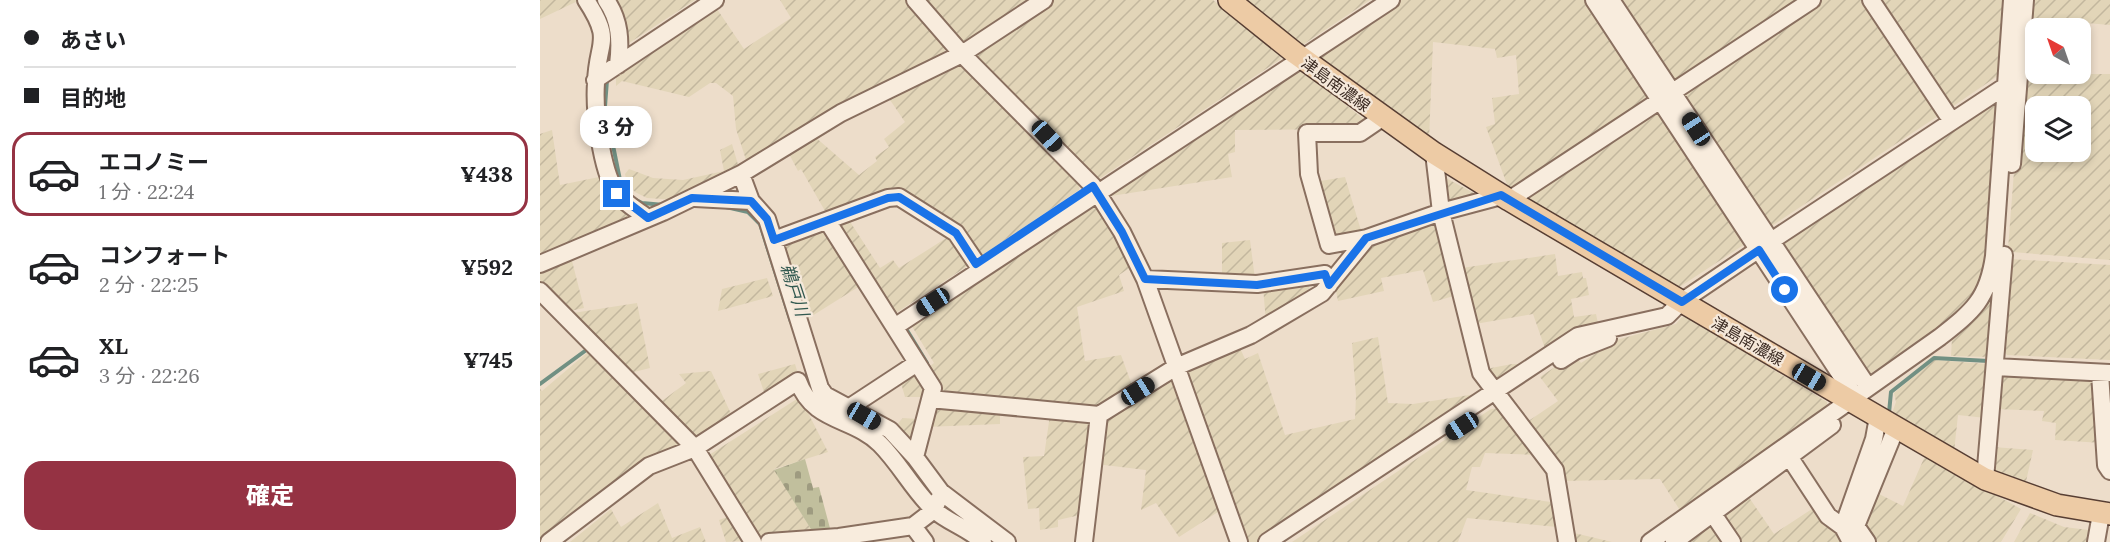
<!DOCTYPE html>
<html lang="ja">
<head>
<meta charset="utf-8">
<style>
	:root { --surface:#fff; --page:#f2f2f2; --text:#202124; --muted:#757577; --line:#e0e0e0; --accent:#953243 }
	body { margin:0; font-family:Lora,"Noto Sans JP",serif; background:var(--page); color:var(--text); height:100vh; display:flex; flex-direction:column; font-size:22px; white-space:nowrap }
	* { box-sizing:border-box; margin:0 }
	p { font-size:20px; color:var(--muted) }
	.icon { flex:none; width:33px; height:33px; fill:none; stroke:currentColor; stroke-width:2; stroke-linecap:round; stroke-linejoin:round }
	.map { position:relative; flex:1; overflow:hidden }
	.panel { display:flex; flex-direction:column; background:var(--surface); width:540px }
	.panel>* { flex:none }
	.banner { display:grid; align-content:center; height:132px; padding:0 24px; background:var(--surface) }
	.needle { width:39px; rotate:320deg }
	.controls { position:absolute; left:1485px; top:18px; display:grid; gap:12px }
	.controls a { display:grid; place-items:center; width:66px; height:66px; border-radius:12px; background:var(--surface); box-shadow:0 3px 9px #0003; font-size:30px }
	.end { position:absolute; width:27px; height:27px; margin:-14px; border:8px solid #1a73e8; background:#fff; box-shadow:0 0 0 3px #fff }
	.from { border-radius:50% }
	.bubble { position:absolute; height:42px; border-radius:18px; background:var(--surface); box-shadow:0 3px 9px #0003; font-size:20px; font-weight:800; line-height:42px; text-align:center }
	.car { position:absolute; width:18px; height:36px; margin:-18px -9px; border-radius:8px; box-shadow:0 0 4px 2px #0007; background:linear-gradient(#222 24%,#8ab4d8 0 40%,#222 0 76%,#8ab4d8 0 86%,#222 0) }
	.banner b { display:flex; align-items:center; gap:21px; height:57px; font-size:22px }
	.banner b+b { border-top:2px solid var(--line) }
	.banner i { width:15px; height:15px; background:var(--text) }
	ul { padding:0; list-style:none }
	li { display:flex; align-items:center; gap:18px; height:84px; margin:0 12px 9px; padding:0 12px; border:3px solid transparent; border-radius:18px }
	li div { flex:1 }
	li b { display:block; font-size:22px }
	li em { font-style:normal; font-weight:800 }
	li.selected { border-color:var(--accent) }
	li>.icon { width:54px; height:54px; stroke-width:1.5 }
	.action { display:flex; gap:12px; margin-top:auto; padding:12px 24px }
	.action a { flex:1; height:69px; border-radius:18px; background:var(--accent); color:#fff; font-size:24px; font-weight:800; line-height:69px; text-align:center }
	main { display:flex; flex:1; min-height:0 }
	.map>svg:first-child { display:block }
	.farmland { fill:url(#farmland-furrows); fill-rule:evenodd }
	.cemetery { fill:url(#cemetery-stones) }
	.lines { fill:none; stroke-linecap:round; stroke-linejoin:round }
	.stream { stroke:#719083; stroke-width:4 }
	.minor-casing { stroke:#896f5f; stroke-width:20 }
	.major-casing { stroke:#573e33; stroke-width:24 }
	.minor { stroke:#f8ecdd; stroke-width:16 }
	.major { stroke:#edcba5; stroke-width:21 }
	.route { stroke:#1a73e8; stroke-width:8 }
	.labels { text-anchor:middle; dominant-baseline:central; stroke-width:4.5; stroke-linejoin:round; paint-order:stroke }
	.street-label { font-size:16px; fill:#3a2a22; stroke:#f5e8da }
	.water-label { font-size:18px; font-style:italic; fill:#325950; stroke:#f5e8da }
</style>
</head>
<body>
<main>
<section class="panel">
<div class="banner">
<b><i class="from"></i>あさい</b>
<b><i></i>目的地</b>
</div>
<ul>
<li class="selected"><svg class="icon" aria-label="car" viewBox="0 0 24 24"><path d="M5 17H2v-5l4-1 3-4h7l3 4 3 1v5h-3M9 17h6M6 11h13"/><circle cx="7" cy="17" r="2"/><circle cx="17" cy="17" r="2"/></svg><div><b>エコノミー</b><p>1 分 · 22:24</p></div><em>¥438</em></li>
<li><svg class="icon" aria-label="car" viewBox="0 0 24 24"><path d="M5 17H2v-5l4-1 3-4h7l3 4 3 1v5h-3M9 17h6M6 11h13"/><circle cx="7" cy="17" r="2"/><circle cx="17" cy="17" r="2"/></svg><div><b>コンフォート</b><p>2 分 · 22:25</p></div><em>¥592</em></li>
<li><svg class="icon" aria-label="car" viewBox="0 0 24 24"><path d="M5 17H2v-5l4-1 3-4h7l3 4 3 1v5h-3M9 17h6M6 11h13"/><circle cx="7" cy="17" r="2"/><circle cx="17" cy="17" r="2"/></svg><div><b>XL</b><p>3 分 · 22:26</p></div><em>¥745</em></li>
</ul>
<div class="action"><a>確定</a></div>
</section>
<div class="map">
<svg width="1570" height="542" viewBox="0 0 1570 542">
	<defs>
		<pattern id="farmland-furrows" width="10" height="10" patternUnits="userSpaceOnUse" patternTransform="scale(1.5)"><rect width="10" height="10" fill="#e2d5b8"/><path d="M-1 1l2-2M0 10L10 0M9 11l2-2" fill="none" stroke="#c3b79e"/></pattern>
		<pattern id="cemetery-stones" width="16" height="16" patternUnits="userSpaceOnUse" patternTransform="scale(1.5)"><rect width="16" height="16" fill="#c1bf9d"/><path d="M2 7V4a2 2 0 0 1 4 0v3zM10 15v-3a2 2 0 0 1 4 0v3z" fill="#9e9b80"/></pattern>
	</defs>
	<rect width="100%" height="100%" fill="#edddca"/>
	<path class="farmland" d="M0,0H40L0,19Z
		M69,0H155L86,45Z
		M240,0H366L405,47L404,54L207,163L196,129L193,96L176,83H170L149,97L82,81L76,86V71L175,6L204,49L251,18Z
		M383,0H494L425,46Z
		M513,0H673L740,55L741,59L559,179L433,57L434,52Z
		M700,0H830L761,46Z
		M855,0H1049L1112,94L1110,101L969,190L946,127L955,124L952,98L979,94L976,55L957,58L955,49L893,42L889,140L773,59Z
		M1074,0H1264L1137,85Z
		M1279,0H1327L1401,114L1230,227L1141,93Z
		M1334,0H1464L1459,75L1409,109Z
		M1487,0H1570V25L1486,18Z
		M417,61L540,182L539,190L441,256L359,194L289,218L261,169L258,171L248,152L274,136L319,175L337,161L335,157L349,147L344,139L365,122L348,97Z
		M760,68L826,121L811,129L695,130V152L688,154L692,177L571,196L573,188Z
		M1482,68L1495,69L1496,74H1570V260L1472,252L1468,249ZM1496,106H1540V152H1496Z
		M1459,93L1450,254L1432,306L1340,373L1337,369L1325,377L1236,240Z
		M1114,109L1120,110L1208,242L1135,290L983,201Z
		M12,130L20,185L64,176L95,220L4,258L0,251V134Z
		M192,144L199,168L137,200L107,198L95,192L87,183L85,174L89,169L113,178L143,180L184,171L180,150Z
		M805,177L822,234L792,241L774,182Z
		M904,177L941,197L905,204Z
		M554,203L577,235L591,267L579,275L584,291L537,307L545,361L581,355L593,388L558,412L402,397L385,370L394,363L370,323Z
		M307,217L340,268L353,260L359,268L411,235L429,265L356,313L350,312L294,223Z
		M898,222L917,295L893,302L883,270L841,278L844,291L798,301L795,286L830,243Z
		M283,228L323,284L264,321L243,242Z
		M710,240L715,279H682V243Z
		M1015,254L1018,276L1042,272L1043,278H1046L1049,295L1031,299L1034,317L1056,314L1059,328L1007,354L993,314L935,324L922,268Z
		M31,257L44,308L30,311L0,280V269Z
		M1470,259L1570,265V360L1467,355L1463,349Z
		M227,278L233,296L178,311L182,289Z
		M766,280L772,294L726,322L723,287Z
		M1457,293L1451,357L1411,356L1412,338L1441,312L1451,296Z
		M97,303L110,368L90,373L33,313Z
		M1142,317H1146L1287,402V409L1143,515L1120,479L1022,481L984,424L1018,401L1000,377L1031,356H1036L1041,363L1076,340L1136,324Z
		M838,337L848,403L873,404L942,393L722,542H706L644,371L699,346L705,359L718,353L745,435L815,419L816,396L812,343Z
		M48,352L143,449L6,541L0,542V389L2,391Z
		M1394,360L1448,364L1446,418L1418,415L1414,452L1351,416L1356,402L1354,393Z
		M255,364L259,377L226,398L218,374Z
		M972,364H993L961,385L946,369Z
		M171,371L194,420L160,442L118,404L146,383L139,374Z
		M379,373L387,387L386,397H365L361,383Z
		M1458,373L1555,376L1562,443L1515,440L1516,423L1502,421L1504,411L1455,409Z
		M633,378L681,510L639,537L616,503L601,510L606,470L556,464L561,421Z
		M260,397L288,452L234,469L274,534L216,539L168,458L169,455Z
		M396,404L460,411V424L385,427Z
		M962,408L999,455L945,453L940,467H932L926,490L1018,503L1017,527L927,518L918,542H752L951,409Z
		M510,415L548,420L551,423L540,515L518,520V527L500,530L499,508L488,509L483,457L504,456Z
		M363,418L377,419L371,446L354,428Z
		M1453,447L1493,450L1485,486L1454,473L1451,469Z
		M1385,456L1481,509L1461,542H1338L1327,526L1337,493L1363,506Z
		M1206,493L1234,534L1278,505L1308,542H1196L1181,512Z
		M118,503L132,538L160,527L166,542H30L71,509L81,527Z
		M1490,513L1524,527L1549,530L1553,536L1551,542H1474Z
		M193,515L204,536L202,541L186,542L179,520Z
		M1170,520L1189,542H1140Z
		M1030,532L1072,542H1032Z"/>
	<path class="cemetery" d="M265,459L273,488L279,487L291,532L274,534L234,470Z"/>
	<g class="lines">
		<path class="stream" d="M56,0L65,14
			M67,80L65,106L81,185
			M94,199L102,203L124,205
			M186,207L208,212L220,224L251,322
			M365,327L387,363L384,365
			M0,384L49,348
			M1349,413L1351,392L1394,358L1448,361"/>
		<g class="minor-casing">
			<path id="minor" d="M46,0C74,43 57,40 56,83C54,110 61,169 76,192C84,203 97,210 108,218
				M66,0C80,20 81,41 78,65
				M375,0L422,54L553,186L582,232L605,279L699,542
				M1054,0L1310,389L1309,400
				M1071,0L1328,387
				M1331,0L1407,114
				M55,80L175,0
				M894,153L901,212L941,373L1015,470L1027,542
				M1472,164L1485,0
				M201,174L211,201L227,219L280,388L285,395L350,430L375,457L401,492L467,542
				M155,198L211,201
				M969,200L1272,0
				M288,222L393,388L375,457
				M827,238L789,245L769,174L767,133H820L842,118
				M234,240L348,198L359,197L416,233L437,264
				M0,264L123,212L201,174L301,113L422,54L504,0
				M605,279L717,284L785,274L789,285
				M0,291L155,448L213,542
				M356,326L851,0
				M1021,360L1035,351L1068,338
				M1455,367L1570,373
				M1560,373L1566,465L1570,471
				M390,399L559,415
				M307,409L377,363
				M1250,458L1288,516L1303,527L1334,439L1338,417
				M1445,479L1464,255
				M1173,514L1192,542
				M373,526L385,542
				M1303,527L1311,542
				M9,542L109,466L155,448L258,381C273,423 313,417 340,444C360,464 373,490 393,509C407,522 428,528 443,542
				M229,542L299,537L373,526L394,510L398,500
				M544,542L559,415L636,367L711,335L782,293L827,238L901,212L961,196
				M727,542L1038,336L1127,316L1141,302L1231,241L1461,89H1466
				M1110,542L1400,337C1433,311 1448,299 1454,256L1472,0
				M1134,542L1292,425
				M1327,542L1316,526L1356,428
				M1556,542L1561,514"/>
		</g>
		<g class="major-casing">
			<path id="major" d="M689,0L755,53L894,153L969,200L1316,404L1445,479L1517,505L1570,514"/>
		</g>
		<use href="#minor" class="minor"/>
		<use href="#major" class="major"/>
	</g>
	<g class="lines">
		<path class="route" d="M77,194L108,218L152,198L211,201L227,219L234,240L348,198L359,197L416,233L436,264L553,186L582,232L605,279L717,285L785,274L789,285L826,238L961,195L1142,302L1219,250L1245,290"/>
	</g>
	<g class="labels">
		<g class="street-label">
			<text transform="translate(796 84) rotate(36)">津島南濃線</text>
			<text transform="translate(1208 341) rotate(30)">津島南濃線</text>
		</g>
		<g class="water-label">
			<text transform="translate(255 290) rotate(72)">鵜戸川</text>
		</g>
	</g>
</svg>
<div class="controls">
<a><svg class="needle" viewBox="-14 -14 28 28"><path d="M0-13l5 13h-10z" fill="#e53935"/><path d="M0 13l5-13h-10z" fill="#757577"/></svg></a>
<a><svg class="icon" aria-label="layers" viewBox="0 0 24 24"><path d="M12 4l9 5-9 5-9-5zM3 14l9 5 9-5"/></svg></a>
</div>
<i class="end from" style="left:1245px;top:290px"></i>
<i class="end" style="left:77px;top:194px"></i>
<div class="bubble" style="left:40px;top:106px;width:72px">3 分</div>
<i class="car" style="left:1156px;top:129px;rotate:327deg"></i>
<i class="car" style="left:507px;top:136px;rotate:137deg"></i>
<i class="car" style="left:393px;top:302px;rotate:237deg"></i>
<i class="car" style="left:1269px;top:377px;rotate:120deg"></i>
<i class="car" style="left:598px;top:391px;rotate:58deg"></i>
<i class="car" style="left:324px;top:416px;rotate:120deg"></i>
<i class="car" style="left:922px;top:426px;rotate:237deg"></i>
</div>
</main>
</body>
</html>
